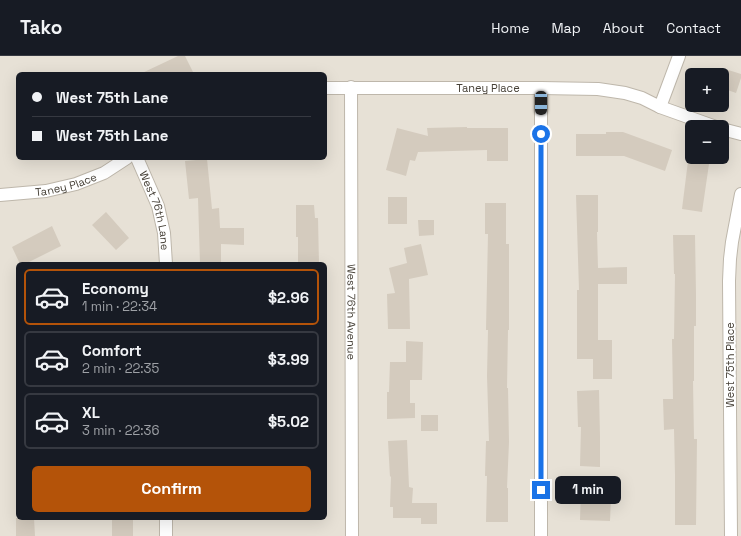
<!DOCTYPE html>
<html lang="en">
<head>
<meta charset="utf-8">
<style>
	:root { --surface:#171b24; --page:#242831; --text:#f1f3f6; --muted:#9ea1a6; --line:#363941; --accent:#b45309 }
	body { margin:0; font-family:"Space Grotesk",sans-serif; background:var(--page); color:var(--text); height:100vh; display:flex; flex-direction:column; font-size:15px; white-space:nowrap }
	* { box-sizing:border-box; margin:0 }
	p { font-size:13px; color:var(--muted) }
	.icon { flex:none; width:22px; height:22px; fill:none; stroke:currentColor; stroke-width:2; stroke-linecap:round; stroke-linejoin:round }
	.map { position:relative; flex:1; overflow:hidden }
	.sheet { position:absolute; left:16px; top:206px; width:311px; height:258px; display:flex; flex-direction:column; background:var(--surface); border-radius:6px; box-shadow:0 4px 16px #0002 }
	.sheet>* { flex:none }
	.guide { position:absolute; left:16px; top:16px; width:311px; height:88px; border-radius:6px; box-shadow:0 4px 16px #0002; display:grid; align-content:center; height:88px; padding:0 16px; background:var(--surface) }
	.buttons { position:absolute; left:685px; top:12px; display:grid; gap:8px }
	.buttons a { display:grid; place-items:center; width:44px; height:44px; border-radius:6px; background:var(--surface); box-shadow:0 4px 16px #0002; font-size:20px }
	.end { position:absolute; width:18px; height:18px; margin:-9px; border:5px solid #1a73e8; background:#fff; box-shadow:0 0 0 2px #fff }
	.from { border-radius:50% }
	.bubble { position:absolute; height:28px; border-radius:6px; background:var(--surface); box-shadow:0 4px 16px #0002; font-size:13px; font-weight:600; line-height:28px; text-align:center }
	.car { position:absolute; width:12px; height:24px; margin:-12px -6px; border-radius:5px; box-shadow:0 0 3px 1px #0007; background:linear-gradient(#222 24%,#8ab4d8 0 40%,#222 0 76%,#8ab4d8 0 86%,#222 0) }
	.guide b { display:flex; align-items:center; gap:14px; height:38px; font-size:15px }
	.guide b+b { border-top:1px solid var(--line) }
	.guide i { width:10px; height:10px; background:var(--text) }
	ul { padding:7px 0 0; list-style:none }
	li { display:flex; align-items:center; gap:12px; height:56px; margin:0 8px 6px; padding:0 8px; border:2px solid var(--line); border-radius:6px }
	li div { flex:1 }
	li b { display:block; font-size:15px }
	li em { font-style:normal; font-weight:600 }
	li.current { border-color:var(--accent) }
	li>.icon { width:36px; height:36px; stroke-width:1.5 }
	.button { display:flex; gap:8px; margin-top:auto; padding:8px 16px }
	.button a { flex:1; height:46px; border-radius:6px; background:var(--accent); color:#fff; font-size:16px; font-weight:600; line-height:46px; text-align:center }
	header { display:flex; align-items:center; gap:24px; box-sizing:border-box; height:56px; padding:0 20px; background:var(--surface); border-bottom:1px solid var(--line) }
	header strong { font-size:19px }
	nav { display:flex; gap:22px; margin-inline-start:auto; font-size:14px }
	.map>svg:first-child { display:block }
	.residential { fill:#e7e1d6; fill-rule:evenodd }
	.building { fill:#d4cbbe }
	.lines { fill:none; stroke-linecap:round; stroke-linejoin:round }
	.street-casing { stroke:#beb7ab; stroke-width:14 }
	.street { stroke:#fff; stroke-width:12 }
	.route { stroke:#1a73e8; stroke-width:5 }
	.labels { text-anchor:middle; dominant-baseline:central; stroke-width:3.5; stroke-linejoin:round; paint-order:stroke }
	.street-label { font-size:11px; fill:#464037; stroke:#fff }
</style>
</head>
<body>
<header>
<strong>Tako</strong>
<nav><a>Home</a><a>Map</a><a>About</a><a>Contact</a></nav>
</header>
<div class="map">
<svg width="741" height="480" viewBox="0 0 741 480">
	<rect width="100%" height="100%" fill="#f3efe8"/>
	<path class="residential" d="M0,0H741V480H0ZM18,18H325V102H18ZM692,19H722V49H692ZM692,71H722V101H692ZM18,208H325V462H18Z"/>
	<path class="building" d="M178,0H185L194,18H140Z
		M722,12L741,18V22L736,37L722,32Z
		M467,71V72H508V105H487V94L418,96L415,105L410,104L406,120L386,114L397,72L428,80L427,72Z
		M606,76H623L672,94L665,115L624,100H576V78H606Z
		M207,103L212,153L219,152L220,172H244V189L221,188V208H200L198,142L189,143L185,105Z
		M688,105L709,108L702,156L682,153Z
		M576,139H598V176H597L598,212L627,211V228H598V284H612V323H593V303H577V234H579Z
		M388,141H407V168H388Z
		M485,147H506V188H509V274H508L507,332H508L509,386L507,432H508V466H486L487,420H485L486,385H489L487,320L488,274H486L488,178H485Z
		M296,149H314L315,162H318L319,208H298V181H296Z
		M106,156L129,182L116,194L92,169Z
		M418,164H434V179L419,180Z
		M52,170L61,190L25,208H20L12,191Z
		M673,179H695L696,238V270H694V325H693L694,383H697L696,469H675V419L674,373L664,374L663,343H673L672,283H674L675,218H674Z
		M421,188L428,219L409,223L410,273H388L387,238L395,237L389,212L407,207L404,192Z
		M406,285L423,286L422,324H410V347H415V362L387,363V336H389L390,306H406Z
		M599,334L600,381V411L580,410L581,371H578L577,335Z
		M421,359H438V375H421Z
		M407,384L409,431L413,432L412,447H437V468H421V462H393V451H390L391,420L390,421L388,385Z
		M581,433H599V442H611L610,465L580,464Z
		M16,462H34L35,480H16Z
		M112,462H133V480H112Z"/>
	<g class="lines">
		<g class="street-casing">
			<g id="street">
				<path id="s1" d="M351,31L352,480"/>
				<path id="s2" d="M325,32H541L598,33L625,37L642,42L660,51L716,71"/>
				<path d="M660,51L679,0"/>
				<path d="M722,73L741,78"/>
				<path id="s3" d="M137,102L158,150L164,177L166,208"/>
				<path id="s4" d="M0,139L46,135L76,128L104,117L127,102"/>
				<path d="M166,480V462"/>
				<path d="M541,480V32"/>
				<path d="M731,480L729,225L730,203L732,186L741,138"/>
			</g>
		</g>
		<use href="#street" class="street"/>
	</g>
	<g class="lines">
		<path class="route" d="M541,434V78"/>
	</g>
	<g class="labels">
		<g class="street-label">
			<text stroke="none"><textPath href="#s2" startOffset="163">Taney Place</textPath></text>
			<text stroke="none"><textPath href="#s4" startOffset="67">Taney Place</textPath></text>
			<text stroke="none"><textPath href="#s3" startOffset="56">West 76th Lane</textPath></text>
			<text stroke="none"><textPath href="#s1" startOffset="225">West 76th Avenue</textPath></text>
			<text transform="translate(730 309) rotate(-90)">West 75th Place</text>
		</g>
	</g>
</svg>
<div class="buttons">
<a>+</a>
<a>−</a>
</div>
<i class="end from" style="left:541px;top:78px"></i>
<i class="end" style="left:541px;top:434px"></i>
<div class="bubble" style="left:555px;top:420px;width:66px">1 min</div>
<i class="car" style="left:541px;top:47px;rotate:180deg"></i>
<div class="guide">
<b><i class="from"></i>West 75th Lane</b>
<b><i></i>West 75th Lane</b>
</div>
<section class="sheet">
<ul>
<li class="current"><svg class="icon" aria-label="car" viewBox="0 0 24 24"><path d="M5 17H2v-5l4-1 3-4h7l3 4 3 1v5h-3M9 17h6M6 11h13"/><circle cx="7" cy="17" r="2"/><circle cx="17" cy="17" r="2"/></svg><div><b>Economy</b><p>1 min · 22:34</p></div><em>$2.96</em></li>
<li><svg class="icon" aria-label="car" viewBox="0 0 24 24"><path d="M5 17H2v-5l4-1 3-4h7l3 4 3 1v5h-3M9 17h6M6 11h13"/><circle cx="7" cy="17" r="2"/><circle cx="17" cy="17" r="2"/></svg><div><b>Comfort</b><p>2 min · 22:35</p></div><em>$3.99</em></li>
<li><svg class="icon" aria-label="car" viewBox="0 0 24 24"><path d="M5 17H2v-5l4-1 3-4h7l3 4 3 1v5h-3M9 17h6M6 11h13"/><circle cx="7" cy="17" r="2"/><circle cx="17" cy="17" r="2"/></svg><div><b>XL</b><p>3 min · 22:36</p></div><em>$5.02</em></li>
</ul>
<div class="button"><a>Confirm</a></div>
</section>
</div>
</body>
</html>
